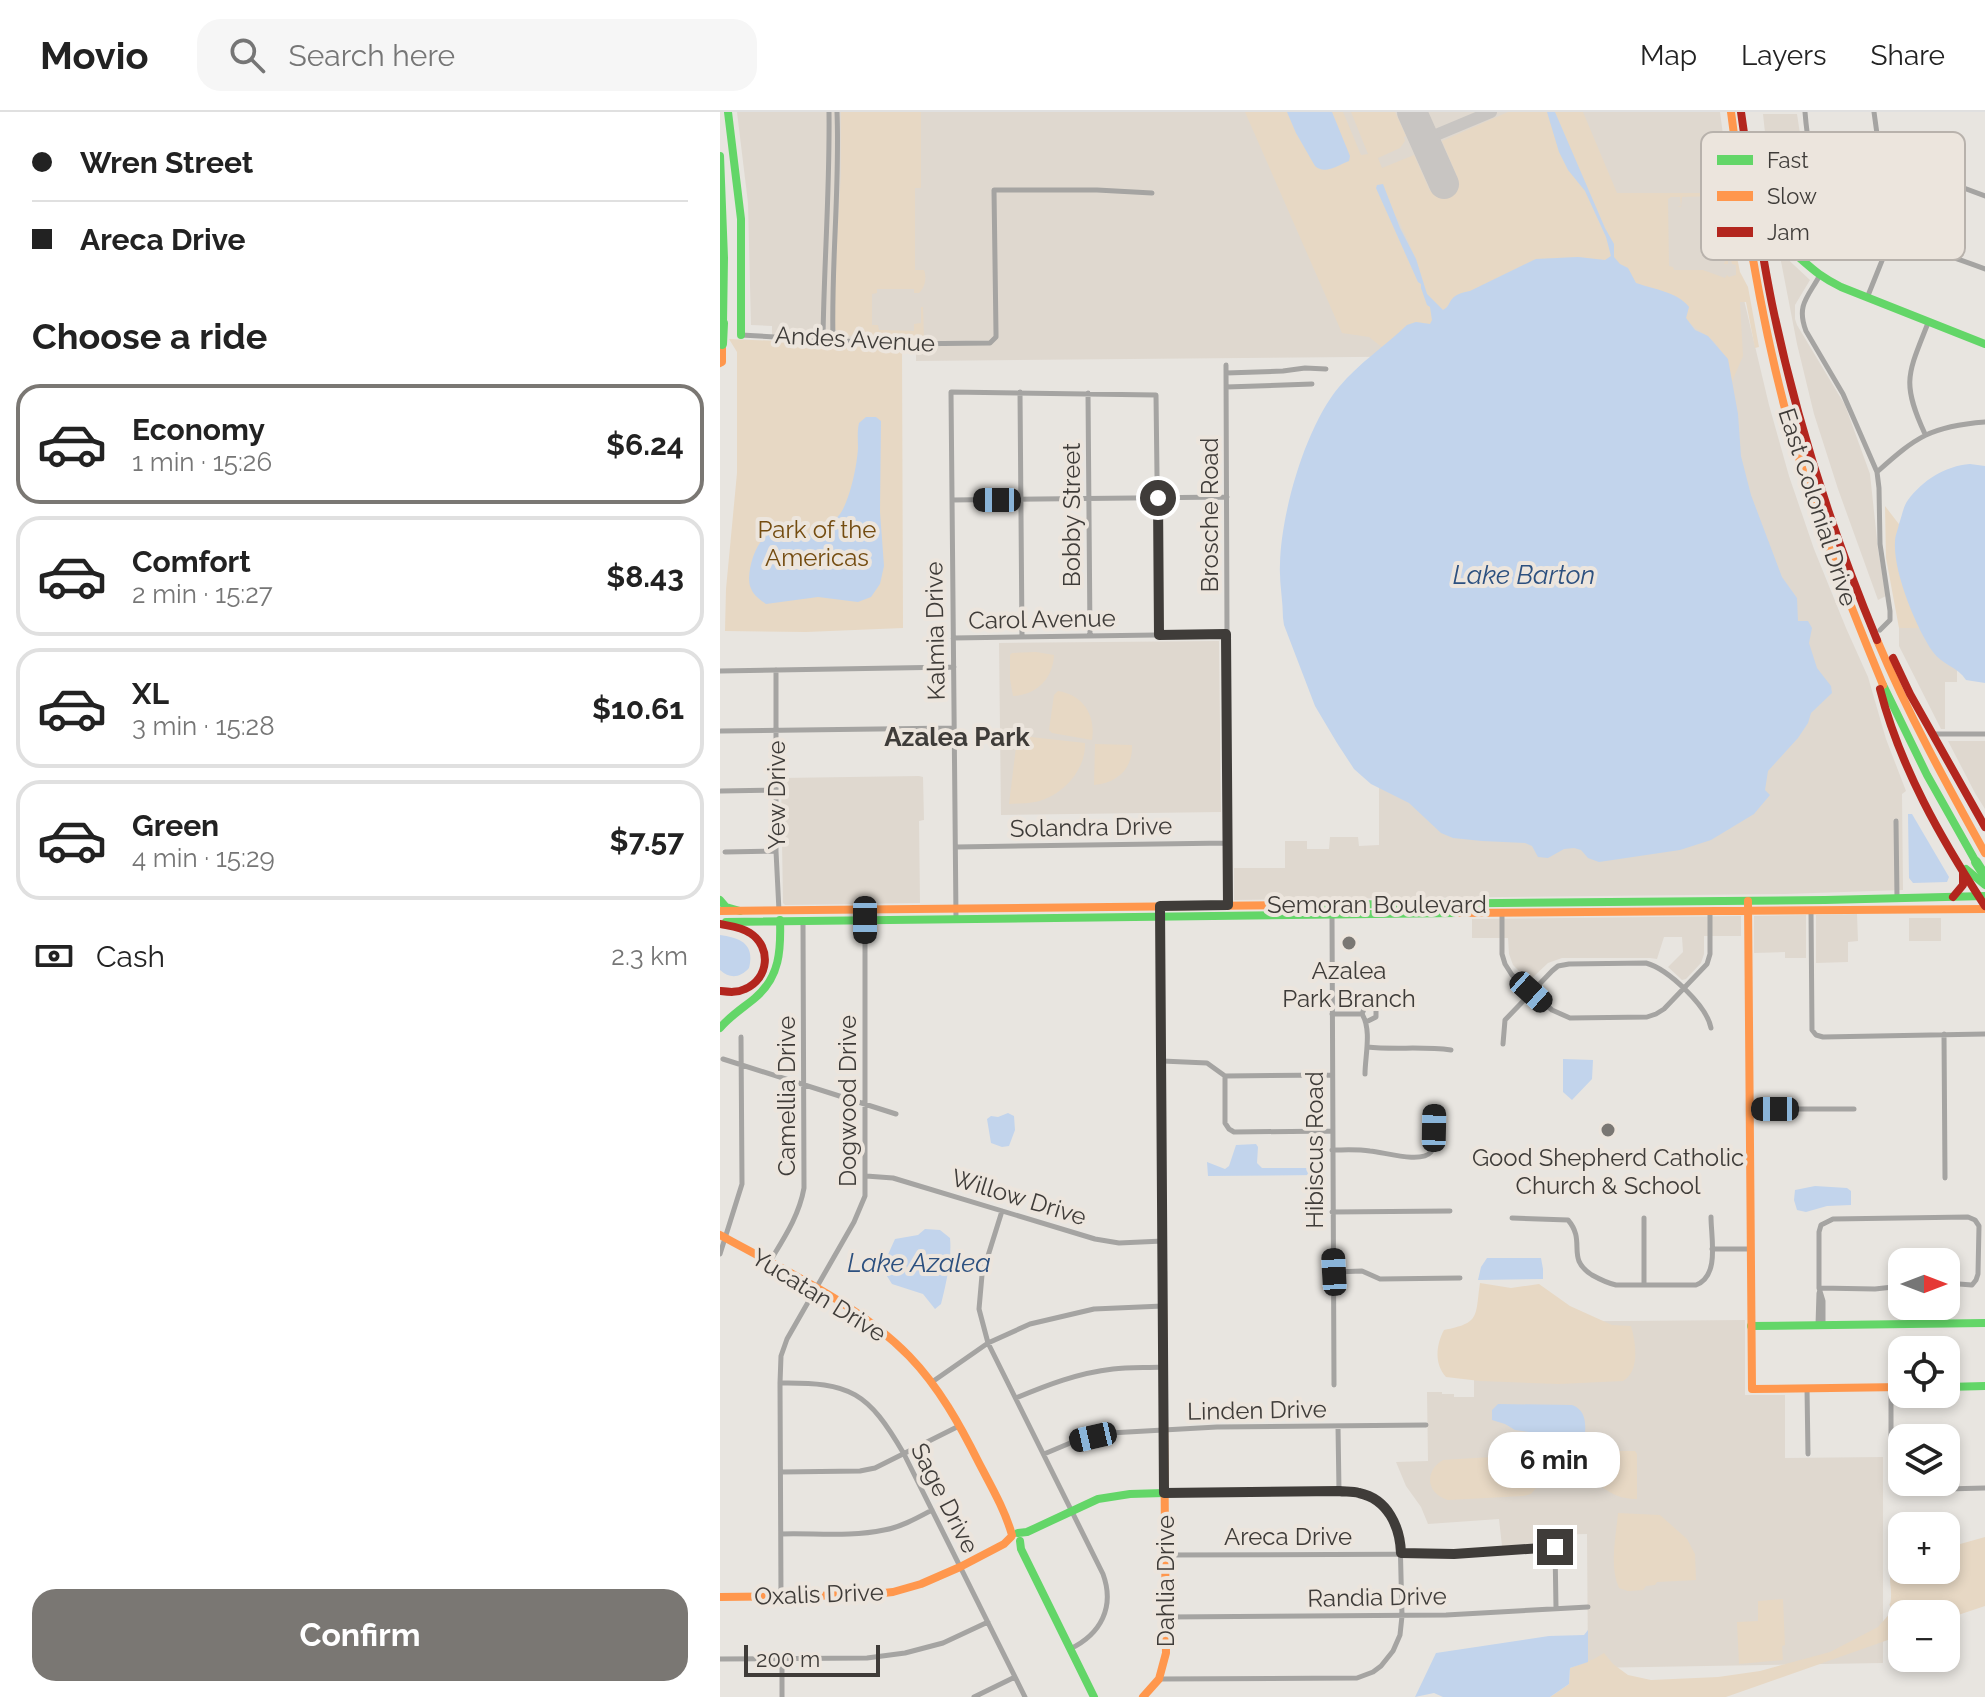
<!DOCTYPE html>
<html lang="en">
<head>
<meta charset="utf-8">
<style>
	:root { --surface:#fff; --page:#f6f6f6; --text:#222; --muted:#767676; --line:#e0e0e0; --accent:#7a7773 }
	body { margin:0; font-family:Raleway,sans-serif; background:var(--page); color:var(--text); height:100vh; display:flex; flex-direction:column; font-size:30px; white-space:nowrap }
	* { box-sizing:border-box; margin:0 }
	p { font-size:26px; color:var(--muted) }
	.icon { flex:none; width:44px; height:44px; fill:none; stroke:currentColor; stroke-width:2; stroke-linecap:round; stroke-linejoin:round }
	.map { position:relative; flex:1; overflow:hidden }
	.details { display:flex; flex-direction:column; background:var(--surface); width:720px }
	.details>* { flex:none }
	.top-card { display:grid; align-content:center; height:176px; padding:0 32px; background:var(--surface) }
	.needle { width:52px; rotate:90deg }
	.tools { position:absolute; left:1168px; top:1136px; display:grid; gap:16px }
	.tools a { display:grid; place-items:center; width:72px; height:72px; border-radius:16px; background:var(--surface); box-shadow:0 4px 12px #0003; font-size:40px }
	.scale { position:absolute; left:24px; bottom:20px; width:136px; box-sizing:border-box; padding-left:8px; border:4px solid #3f3c39; border-top:0; font-size:22px; line-height:28px; white-space:nowrap; color:#3f3c39; -webkit-text-stroke:6px #ece5dd; paint-order:stroke }
	.end { position:absolute; width:36px; height:36px; margin:-18px; border:10px solid #3f3c39; background:#fff; box-shadow:0 0 0 4px #fff }
	.from { border-radius:50% }
	.bubble { position:absolute; height:56px; border-radius:24px; background:var(--surface); box-shadow:0 4px 12px #0003; font-size:26px; font-weight:700; line-height:56px; text-align:center }
	.car { position:absolute; width:24px; height:48px; margin:-24px -12px; border-radius:10px; box-shadow:0 0 6px 2px #0007; background:linear-gradient(#222 24%,#8ab4d8 0 40%,#222 0 76%,#8ab4d8 0 86%,#222 0) }
	.top-card b { display:flex; align-items:center; gap:28px; height:76px; font-size:30px }
	.top-card b+b { border-top:2px solid var(--line) }
	.top-card i { width:20px; height:20px; background:var(--text) }
	ul { padding:0; list-style:none }
	li { display:flex; align-items:center; gap:24px; height:120px; margin:0 16px 12px; padding:0 16px; border:4px solid var(--line); border-radius:24px }
	li div { flex:1 }
	li b { display:block; font-size:30px }
	li em { font-style:normal; font-weight:700 }
	li.selected { border-color:var(--accent) }
	li>.icon { width:72px; height:72px; stroke-width:1.5 }
	h2 { padding:0 32px; font-size:36px; line-height:96px }
	.pay { display:flex; align-items:center; gap:20px; height:88px; padding:0 32px; font-size:30px }
	.pay p { margin-inline-start:auto }
	.button { display:flex; gap:16px; margin-top:auto; padding:16px 32px }
	.button a { flex:1; height:92px; border-radius:24px; background:var(--accent); color:#fff; font-size:32px; font-weight:700; line-height:92px; text-align:center }
	header { display:flex; align-items:center; gap:48px; box-sizing:border-box; height:112px; padding:0 40px; background:var(--surface); border-bottom:2px solid var(--line) }
	header strong { font-size:38px }
	nav { display:flex; gap:44px; margin-inline-start:auto; font-size:28px }
	.search { width:560px; height:72px; background:var(--page); display:flex; align-items:center; gap:20px; box-sizing:border-box; padding:0 28px; border-radius:24px; color:var(--muted); font-size:30px }
	main { display:flex; flex:1; min-height:0 }
	.map>svg:first-child { display:block }
	.built { fill:#dfd8cf }
	.green { fill:#e7d8c4 }
	.water { fill:#c2d4ec }
	.lines { fill:none; stroke-linecap:round; stroke-linejoin:round }
	.taxiway { stroke:#c8c5c2; stroke-width:12 }
	.runway { stroke:#c8c5c2; stroke-width:30 }
	.street { stroke:#a5a4a2; stroke-width:5 }
	.fast { stroke:#63d668; stroke-width:8 }
	.slow { stroke:#ff974d; stroke-width:8 }
	.jam { stroke:#b3261e; stroke-width:8 }
	.fast-bridge { stroke:#63d668; stroke-width:10 }
	.route { stroke:#3f3c39; stroke-width:10 }
	.poi-dot { fill:#7a7773; stroke:#ece5dd; stroke-width:3 }
	.labels { text-anchor:middle; dominant-baseline:central; stroke-width:8; stroke-linejoin:round; paint-order:stroke }
	.street-label { font-size:24px; fill:#3f3c39; stroke:#ece5dd }
	.park-label { font-size:24px; fill:#744c10; stroke:#ece5dd }
	.poi-label { font-size:24px; fill:#3f3c39; stroke:#ece5dd }
	.water-label { font-size:26px; font-style:italic; fill:#2c507f; stroke:#ece5dd }
	.neighbourhood-label { font-size:26px; font-weight:bold; fill:#3f3c39; stroke:#ece5dd }
	.key { fill:#ece5dd; stroke:#b8b2ac; stroke-width:2 }
	.key-label { font-size:22px; fill:#3f3c39 }
</style>
</head>
<body>
<header>
<strong>Movio</strong>
<div class="search"><svg class="icon" aria-label="search" viewBox="0 0 24 24"><circle cx="10" cy="10" r="6"/><path d="M15 15l6 6"/></svg>Search here</div>
<nav><a>Map</a><a>Layers</a><a>Share</a></nav>
</header>
<main>
<section class="details">
<div class="top-card">
<b><i class="from"></i>Wren Street</b>
<b><i></i>Areca Drive</b>
</div>
<h2>Choose a ride</h2>
<ul>
<li class="selected"><svg class="icon" aria-label="car" viewBox="0 0 24 24"><path d="M5 17H2v-5l4-1 3-4h7l3 4 3 1v5h-3M9 17h6M6 11h13"/><circle cx="7" cy="17" r="2"/><circle cx="17" cy="17" r="2"/></svg><div><b>Economy</b><p>1 min · 15:26</p></div><em>$6.24</em></li>
<li><svg class="icon" aria-label="car" viewBox="0 0 24 24"><path d="M5 17H2v-5l4-1 3-4h7l3 4 3 1v5h-3M9 17h6M6 11h13"/><circle cx="7" cy="17" r="2"/><circle cx="17" cy="17" r="2"/></svg><div><b>Comfort</b><p>2 min · 15:27</p></div><em>$8.43</em></li>
<li><svg class="icon" aria-label="car" viewBox="0 0 24 24"><path d="M5 17H2v-5l4-1 3-4h7l3 4 3 1v5h-3M9 17h6M6 11h13"/><circle cx="7" cy="17" r="2"/><circle cx="17" cy="17" r="2"/></svg><div><b>XL</b><p>3 min · 15:28</p></div><em>$10.61</em></li>
<li><svg class="icon" aria-label="car" viewBox="0 0 24 24"><path d="M5 17H2v-5l4-1 3-4h7l3 4 3 1v5h-3M9 17h6M6 11h13"/><circle cx="7" cy="17" r="2"/><circle cx="17" cy="17" r="2"/></svg><div><b>Green</b><p>4 min · 15:29</p></div><em>$7.57</em></li>
</ul>
<div class="pay"><svg class="icon" aria-label="cash" viewBox="0 0 24 24"><path d="M3 7h18v10H3z"/><circle cx="12" cy="12" r="2"/></svg>Cash<p>2.3 km</p></div>
<div class="button"><a>Confirm</a></div>
</section>
<div class="map">
<svg width="1265" height="1585" viewBox="0 0 1265 1585">
	<rect width="100%" height="100%" fill="#e8e5e0"/>
	<path class="built" d="M17,0H1000L1011,83L1008,84L1020,171L1049,293L1069,364L1094,437L1126,516L1148,565L1166,627L1186,679L1182,682L1183,778L1065,782L514,788V756H565V729H587V737H609L610,725H638L639,734L659,733V523L745,244L196,249V239L52,231V214L31,213L28,91Z
		M1077,2L1082,35L1098,73L1077,88L1099,114L1078,134L1054,105L1043,2Z
		M1059,139L1090,168L1075,193V207L1077,213L1125,293L1150,362L1158,437L1166,484L1158,488L1118,377L1094,302L1077,232Z
		M1179,516H1237V570H1225V617H1221L1179,534Z
		M499,529L501,700L281,703L279,531Z
		M1228,629H1265V697L1255,681Z
		M199,664L203,665L204,708L199,709L200,791L65,793L63,791L61,666Z
		M1137,802L1138,829L1128,830V850L1096,851V803Z
		M1086,803V846H1065V840L1034,841V804Z
		M1021,804V824H984V842L981,851L966,867L962,868L948,855L963,840L962,825H944L937,847L930,846H842L828,851L809,869L793,853L789,842L788,826H752V807Z
		M1189,806H1221V829H1189Z
		M1025,1208V1283H1065V1346L1163,1345V1551L868,1556L867,1422L829,1423L830,1430L782,1434L779,1407L708,1412L701,1395L686,1374L676,1350L708,1349L707,1280H722V1282H734V1285H754V1210Z"/>
	<path class="green" d="M121,0H201V76H195V158H204C207,165 205,176 199,181H194V177H157V181L152,182V213H158L159,218L194,219V212L201,211V195H203L204,226L201,229L123,223L115,217V160L121,63Z
		M525,0H567L576,21L595,54C605,62 621,54 630,47L612,0H623L641,43L648,42L631,0H675L686,24L684,25L685,29L680,36L658,46L662,56L694,43L710,79L738,67L722,29L788,0H863L897,81H997V84L962,85L961,95H957L961,94L960,85H951L948,87L949,154L953,155L954,158H983L1005,166L1007,163L1009,165L1016,163V153L1012,152L1011,148H1008V152H1004L1005,149H1007V132L1003,130L1018,128L1015,135L1020,160L1028,175L1039,235L1035,236L1026,190H1020L1023,244L1011,272C1007,256 1004,237 990,226C979,217 976,219 966,206L969,195L953,183L916,171L908,156L892,149L858,145L815,147L750,179L741,181L723,198L707,182L696,147L679,109L656,76L698,170L701,172L707,193L710,194L712,208L710,212L696,210L687,213L663,236L649,225L622,221Z
		M9,227L182,234L183,516L86,520L5,519L6,477L17,361V240Z
		M1165,394L1218,463L1225,516H1179L1166,446Z
		M316,540L334,543C333,567 316,583 293,584L290,567V543L292,541Z
		M338,579C363,583 376,603 372,628L332,621L329,618L334,583Z
		M302,624L365,631C366,659 341,685 315,690C306,692 297,691 289,692L297,627Z
		M375,632L412,633C413,657 397,671 374,673Z
		M760,1171L791,1176L819,1172L850,1194L892,1213L911,1214C916,1231 920,1259 903,1269L839,1272L760,1269L726,1265C714,1252 716,1233 724,1218C761,1211 755,1204 760,1171Z
		M869,1339H915L917,1342V1387C890,1388 866,1368 869,1339Z
		M803,1343L814,1348L821,1359L820,1371L811,1382L803,1384L728,1388C706,1382 704,1359 723,1348Z
		M898,1401L940,1403L967,1427L975,1442L976,1468L937,1470L935,1473L926,1474L923,1478L908,1479L899,1476C889,1453 896,1426 898,1401Z
		M1265,1425V1494L1226,1507V1502H1182V1523L1006,1585H830L849,1572L850,1556L874,1547L884,1541L893,1552L908,1563L931,1568L998,1565L1040,1559L1110,1540L1158,1515L1172,1499C1167,1486 1171,1498 1171,1484C1172,1470 1164,1461 1182,1454V1458H1226V1436Z
		M1063,1487L1065,1533L1062,1534L1063,1548L1019,1552L1017,1510L1038,1509V1489Z"/>
	<path class="water" d="M567,0H612L630,44L629,49C618,53 605,63 595,54L576,21Z
		M827,0H835L885,116L894,132V145L900,152L908,156L916,171C933,177 958,180 969,195L966,206L975,218L988,224L1008,247L1018,302L1021,344L1031,383L1062,465L1077,486L1078,509H1088L1092,516L1089,531L1097,556L1111,574L1112,581L1091,601L1088,611L1078,626L1048,659L1045,678L1050,683L1034,702L991,728L960,738L879,750L868,746L861,738L854,736L844,737L828,746L818,745L812,734L805,731L762,729L733,726L721,721L689,691L651,672L643,665L634,657L617,631L595,594L564,513L563,506C563,488 559,470 560,452C561,400 586,314 619,275C639,251 665,234 687,213L696,210L710,212L712,208L710,195L707,193L701,176V172L698,170L656,76L657,73L663,72L680,116L696,147L707,182L723,198C729,195 728,192 732,187C736,182 744,180 750,179L816,147L858,145L885,148L891,144L886,125L865,79L848,58L839,40Z
		M146,305H156L161,309L160,400L164,454L160,472L151,485L138,490L98,485L46,492C39,487 33,483 30,474C26,460 36,424 53,421C58,420 66,423 71,423C91,424 107,418 120,402C130,388 137,354 138,336C138,328 137,320 139,311Z
		M1250,352L1265,354V571L1246,568C1238,555 1221,552 1213,540C1196,516 1173,459 1175,430C1175,423 1178,418 1179,412C1182,404 1183,395 1188,388C1203,368 1225,354 1250,352Z
		M1188,702H1192L1229,765L1227,770L1193,771L1189,766Z
		M0,823C21,826 35,832 29,856C20,866 10,867 0,858Z
		M843,947L873,948L872,967L852,988L843,980Z
		M288,1001L294,1004L295,1018L289,1034L282,1035L271,1031L267,1007L271,1004L278,1005Z
		M536,1032L538,1035L537,1051L542,1056H598L599,1063L488,1064L487,1050L505,1057L509,1054L516,1033Z
		M1095,1074L1127,1076L1131,1079V1093L1107,1094L1086,1100L1077,1098L1074,1088L1075,1078Z
		M205,1117L220,1118L230,1126C232,1147 226,1172 221,1192L215,1197L203,1182L172,1172L165,1161L166,1147L175,1127L198,1123Z
		M767,1146H821L823,1157V1167L758,1168L761,1155Z
		M778,1292L852,1293C872,1300 864,1326 862,1341C861,1350 865,1359 863,1368H842L831,1340L815,1324L809,1320L795,1318L785,1312L772,1308V1298Z
		M868,1518V1550L850,1556L849,1572L830,1585H723L714,1581L695,1585L716,1541L829,1524L864,1523Z"/>
	<g class="lines">
		<path class="taxiway" d="M704,28L771,0"/>
		<path class="runway" d="M692,0L724,72"/>
		<path class="street" d="M1085,0C1087,25 1090,49 1104,71C1133,117 1216,138 1265,157
			M1154,0L1157,22L1164,34L1173,45L1198,59L1265,84
			M1100,163C1088,185 1076,193 1086,219L1123,282L1157,360L1159,376L1160,432L1170,499V508L1160,518
			M1147,186L1198,59
			M21,223L177,232L270,231L276,225V221L274,78H377L432,81
			M103,226C104,151 110,76 109,0
			M113,227C111,151 120,76 117,0
			M506,253L508,793
			M506,261L563,259L585,256L606,257
			M506,275L592,272
			M300,280L302,525
			M368,281L370,524
			M1205,322C1181,270 1188,262 1208,211
			M1157,360C1196,325 1211,314 1265,310
			M232,388L507,385
			M233,526L506,522
			M56,558V739L59,799
			M0,559L234,555
			M1,619L234,616
			M1214,622H1265
			M1,679L56,678
			M1176,709L1177,786
			M236,735L507,731
			M5,740L56,739
			M1091,799L1092,918L1096,923L1103,925L1265,922
			M782,801V842L785,852L792,863L832,898L850,906L927,905L936,902L944,897L987,852L990,842V799
			M612,802L614,1273
			M236,806L231,280L436,283L439,523
			M612,902H642C652,918 645,944 645,962
			M642,902L644,897L650,893L656,898V905L646,910
			M1224,922L1225,1066
			M783,932L785,908L832,859L838,854L849,852L926,851C948,857 987,894 991,916
			M647,935C675,938 702,934 731,938
			M3,947L176,1002
			M442,949L487,951L505,964L612,963
			M505,964V1011L509,1017L514,1020L612,1019
			M1030,997H1134
			M612,1038C624,1038 637,1037 650,1039C664,1040 701,1052 711,1040C717,1034 715,1006 715,997
			M146,1064L173,1066L375,1127L399,1131L443,1129
			M282,1099L262,1163L259,1197L268,1231L383,1462C395,1495 381,1522 350,1537
			M612,1100L730,1099
			M792,1106L848,1108C867,1130 845,1146 872,1163C881,1168 887,1171 896,1173H976C1000,1164 991,1126 991,1105
			M924,1106V1173
			M992,1137H1030
			M0,1142L22,1072L21,925
			M49,1151C64,1126 79,1104 84,1076L83,809
			M614,1160L642,1159L660,1167L740,1166
			M1182,1174L1155,1177L1099,1176V1120L1101,1113L1113,1107L1248,1105L1255,1108L1259,1114L1258,1162L1256,1168L1252,1173L1226,1171
			M1099,1176L1103,1189V1213
			M1098,1213L1099,1181
			M212,1270L268,1231L310,1212L374,1197L443,1194
			M60,1271C131,1270 148,1280 184,1342L305,1585
			M1087,1276L1088,1342
			M1171,1276V1353
			M296,1286C327,1273 358,1261 393,1257C409,1255 427,1256 443,1255
			M618,1314L619,1379
			M324,1342L355,1329L390,1321L497,1315L706,1313
			M61,1360L140,1359L155,1356L239,1314
			M1187,1378L1265,1376
			M61,1422C95,1421 131,1425 164,1418C181,1415 197,1406 212,1398
			M445,1443L734,1442L835,1435L836,1496
			M61,1485L60,1271L61,1244L67,1227L134,1110L145,1084V809
			M447,1505L726,1503L868,1495
			M0,1547L147,1546L185,1541L223,1531L268,1510
			M62,1547V1585
			M439,1567L637,1566L653,1560L661,1554L673,1539L680,1523L682,1504L680,1424L674,1408L656,1388L641,1381L619,1379L444,1381
			M254,1585L295,1565"/>
		<path class="fast" d="M8,0L21,107V223
			M0,44L4,146L3,211
			M1039,123C1063,127 1080,148 1099,162C1106,167 1113,171 1121,175L1265,232
			M1163,573L1207,663L1256,750
			M1246,757L1265,773
			M0,788L6,795L20,799
			M577,793L1105,788L1265,784
			M440,794L441,946
			M6,810L738,801
			M0,916C10,904 23,896 35,886C60,865 61,838 60,808
			M1031,1214L1265,1211
			M1226,1275L1265,1274
			M298,1421L307,1420L378,1387L410,1382L444,1381
			M300,1429L301,1437L374,1585"/>
		<path class="slow" d="M1011,0C1024,99 1039,196 1064,293C1089,389 1125,481 1163,573
			M1036,92L1047,110L1069,137
			M0,251L2,250V232
			M1157,528C1188,602 1226,671 1265,741
			M1028,789L1032,1277L1182,1275
			M0,799L577,793
			M738,801L1265,797
			M0,1123C65,1159 137,1191 189,1244C219,1275 240,1313 259,1351C271,1374 285,1398 292,1423
			M0,1485L145,1483L173,1480L201,1472L240,1455L284,1432L291,1425
			M423,1585L439,1567L446,1541L441,946"/>
		<path class="jam" d="M1021,0C1030,64 1039,128 1052,192C1076,307 1112,420 1157,528
			M1173,546L1190,582L1265,715
			M1160,577C1180,655 1221,727 1265,794
			M1233,785L1243,773V761
			M0,812C10,814 22,815 30,821C52,835 49,867 25,877C17,881 9,880 0,879"/>
		<path class="fast-bridge" d="M2,232L3,211
			M1256,750L1265,764"/>
	</g>
	<g class="lines">
		<path class="route" d="M438,386L439,523L506,522L508,793L440,794L444,1381L619,1379C625,1380 632,1379 639,1381C668,1387 680,1415 681,1441L734,1442L835,1435"/>
	</g>
	<g class="poi-dot">
		<circle cx="629" cy="831" r="8"/>
		<circle cx="888" cy="1018" r="8"/>
	</g>
	<g class="labels">
		<g class="street-label">
			<text transform="translate(135 227) rotate(3)">Andes Avenue</text>
			<text transform="translate(1098 395) rotate(72)">East Colonial Drive</text>
			<text transform="translate(351 403) rotate(-90)">Bobby Street</text>
			<text transform="translate(489 403) rotate(-90)">Brosche Road</text>
			<text transform="translate(322 507) rotate(-1)">Carol Avenue</text>
			<text transform="translate(215 519) rotate(-91)">Kalmia Drive</text>
			<text transform="translate(56 683) rotate(-90)">Yew Drive</text>
			<text transform="translate(371 715) rotate(-1)">Solandra Drive</text>
			<text x="657" y="792">Semoran Boulevard</text>
			<text transform="translate(66 984) rotate(-90)">Camellia Drive</text>
			<text transform="translate(127 989) rotate(-90)">Dogwood Drive</text>
			<text transform="translate(594 1038) rotate(-90)">Hibiscus Road</text>
			<text transform="translate(299 1085) rotate(17)">Willow Drive</text>
			<text transform="translate(99 1183) rotate(32)">Yucatan Drive</text>
			<text transform="translate(537 1298) rotate(-1)">Linden Drive</text>
			<text transform="translate(225 1386) rotate(63)">Sage Drive</text>
			<text x="568" y="1424">Areca Drive</text>
			<text transform="translate(445 1469) rotate(-90)">Dahlia Drive</text>
			<text transform="translate(99 1482) rotate(-2)">Oxalis Drive</text>
			<text transform="translate(657 1485) rotate(-1)">Randia Drive</text>
		</g>
		<g class="park-label">
			<text x="97" y="417">Park of the<tspan x="97" dy="28">Americas</tspan></text>
		</g>
		<g class="poi-label">
			<text x="629" y="858">Azalea<tspan x="629" dy="28">Park Branch</tspan></text>
			<text x="888" y="1045">Good Shepherd Catholic<tspan x="888" dy="28">Church &amp; School</tspan></text>
		</g>
		<g class="water-label">
			<text x="804" y="463">Lake Barton</text>
			<text x="199" y="1151">Lake Azalea</text>
		</g>
		<g class="neighbourhood-label">
			<text x="237" y="625">Azalea Park</text>
		</g>
	</g>
	<rect x="981" y="20" width="264" height="128" rx="12" class="key"/>
	<rect x="997" y="43" width="36" height="10" fill="#63d668"/>
	<rect x="997" y="79" width="36" height="10" fill="#ff974d"/>
	<rect x="997" y="115" width="36" height="10" fill="#b3261e"/>
	<g class="key-label">
		<text x="1047" y="56">Fast</text>
		<text x="1047" y="92">Slow</text>
		<text x="1047" y="128">Jam</text>
	</g>
</svg>
<div class="tools">
<a><svg class="needle" viewBox="-14 -14 28 28"><path d="M0-13l5 13h-10z" fill="#e53935"/><path d="M0 13l5-13h-10z" fill="#767676"/></svg></a>
<a><svg class="icon" aria-label="locate" viewBox="0 0 24 24"><circle cx="12" cy="12" r="6"/><path d="M12 2v4M12 18v4M2 12h4M18 12h4"/></svg></a>
<a><svg class="icon" aria-label="layers" viewBox="0 0 24 24"><path d="M12 4l9 5-9 5-9-5zM3 14l9 5 9-5"/></svg></a>
<a>+</a>
<a>−</a>
</div>
<div class="scale">200 m</div>
<i class="end from" style="left:438px;top:386px"></i>
<i class="end" style="left:835px;top:1435px"></i>
<div class="bubble" style="left:768px;top:1320px;width:132px">6 min</div>
<i class="car" style="left:277px;top:388px;rotate:270deg"></i>
<i class="car" style="left:145px;top:808px;rotate:180deg"></i>
<i class="car" style="left:811px;top:880px;rotate:132deg"></i>
<i class="car" style="left:1055px;top:997px;rotate:270deg"></i>
<i class="car" style="left:714px;top:1016px;rotate:1deg"></i>
<i class="car" style="left:614px;top:1160px;rotate:357deg"></i>
<i class="car" style="left:373px;top:1325px;rotate:257deg"></i>
</div>
</main>
</body>
</html>
